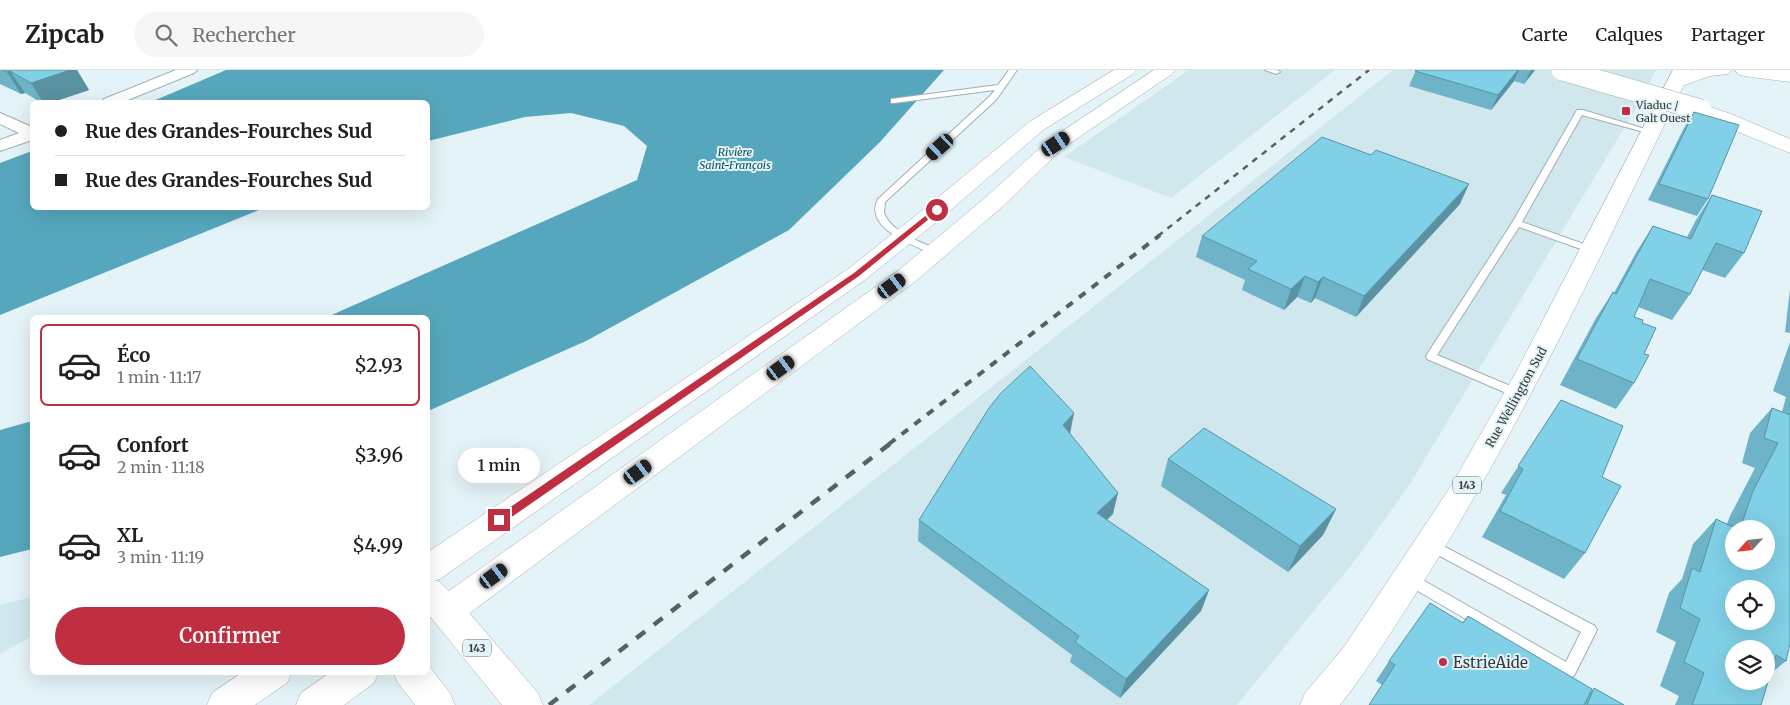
<!DOCTYPE html>
<html lang="fr">
<head>
<meta charset="utf-8">
<style>
	:root { --surface:#fff; --page:#f6f6f6; --text:#202124; --muted:#757577; --line:#e0e0e0; --accent:#bf2e41 }
	body { margin:0; font-family:Merriweather,serif; background:var(--page); color:var(--text); height:100vh; display:flex; flex-direction:column; font-size:19px; white-space:nowrap }
	* { box-sizing:border-box; margin:0 }
	p { font-size:16px; color:var(--muted) }
	.icon { flex:none; width:28px; height:28px; fill:none; stroke:currentColor; stroke-width:2; stroke-linecap:round; stroke-linejoin:round }
	.map { position:relative; flex:1; overflow:hidden }
	.side { position:absolute; left:30px; top:245px; width:400px; height:360px; display:flex; flex-direction:column; background:var(--surface); border-radius:8px; box-shadow:0 5px 20px #0002 }
	.side>* { flex:none }
	.guide { position:absolute; left:30px; top:30px; width:400px; height:110px; border-radius:8px; box-shadow:0 5px 20px #0002; display:grid; align-content:center; height:110px; padding:0 25px; background:var(--surface) }
	.needle { width:32px; rotate:243deg }
	.fabs { position:absolute; left:1725px; top:450px; display:grid; gap:10px }
	.fabs a { display:grid; place-items:center; width:50px; height:50px; border-radius:50%; background:var(--surface); box-shadow:0 5px 20px #0002; font-size:25px }
	.end { position:absolute; width:22px; height:22px; margin:-11px; border:6px solid #bf2e41; background:#fff; box-shadow:0 0 0 2px #fff }
	.from { border-radius:50% }
	.bubble { position:absolute; height:35px; border-radius:18px; background:var(--surface); box-shadow:0 5px 20px #0002; font-size:16px; font-weight:600; line-height:35px; text-align:center }
	.car { position:absolute; width:15px; height:30px; margin:-15px -8px; border-radius:6px; box-shadow:0 0 4px 1px #0007; background:linear-gradient(#222 24%,#8ab4d8 0 40%,#222 0 76%,#8ab4d8 0 86%,#222 0) }
	.guide b { display:flex; align-items:center; gap:18px; height:48px; font-size:19px }
	.guide b+b { border-top:1px solid var(--line) }
	.guide i { width:12px; height:12px; background:var(--text) }
	ul { padding:9px 0 0; list-style:none }
	li { display:flex; align-items:center; gap:15px; height:82px; margin:0 10px 8px; padding:0 15px; border:2px solid transparent; border-radius:8px }
	li div { flex:1 }
	li b { display:block; font-size:19px }
	li em { font-style:normal; font-weight:600 }
	li.selected { border-color:var(--accent) }
	li>.icon { width:45px; height:45px; stroke-width:1.5 }
	.action { display:flex; gap:10px; margin-top:auto; padding:10px 25px }
	.action a { flex:1; height:58px; border-radius:30px; background:var(--accent); color:#fff; font-size:20px; font-weight:600; line-height:58px; text-align:center }
	header { display:flex; align-items:center; gap:30px; box-sizing:border-box; height:70px; padding:0 25px; background:var(--surface); border-bottom:1px solid var(--line) }
	header strong { font-size:24px }
	nav { display:flex; gap:28px; margin-inline-start:auto; font-size:18px }
	.search { width:350px; height:45px; background:var(--page); display:flex; align-items:center; gap:12px; box-sizing:border-box; padding:0 18px; border-radius:28px; color:var(--muted); font-size:19px }
	.map>svg:first-child { display:block }
	.built { fill:#d0e7ee }
	.water { fill:#56a7bd }
	.lines { fill:none; stroke-linecap:round; stroke-linejoin:round }
	.lane-casing { stroke:#a1afb4; stroke-width:2 }
	.street-casing { stroke:#a1afb4; stroke-width:2 }
	.secondary-casing { stroke:#a1afb4; stroke-width:1 }
	.primary-casing { stroke:#a1afb4; stroke-width:1 }
	.lane { fill:#fff; fill-rule:evenodd }
	.street { fill:#fff; fill-rule:evenodd }
	.secondary { fill:#fff; fill-rule:evenodd }
	.primary { fill:#fff; fill-rule:evenodd }
	.rail-far2 { stroke:#586062; stroke-width:2.5; stroke-dasharray:6 6; stroke-linecap:butt }
	.rail-far1 { stroke:#586062; stroke-width:4; stroke-dasharray:8 8; stroke-linecap:butt }
	.rail { stroke:#586062; stroke-width:4.5; stroke-dasharray:11 11; stroke-linecap:butt }
	.secondary-bridge-casing { stroke:#a1afb4; stroke-width:22; stroke-linecap:butt }
	.secondary-bridge { stroke:#fff; stroke-width:21 }
	.wall { fill:#6eb3c7; fill-rule:evenodd }
	.shaded-wall { fill:#5a92a2 }
	.building { fill:#80d0e7; stroke:#5a92a2; fill-rule:evenodd }
	.route { fill:#bf2e41 }
	.poi-dot { fill:#bf2e41; stroke:#e4f3f7; stroke-width:2 }
	.labels { text-anchor:middle; dominant-baseline:central; stroke-width:4; stroke-linejoin:round; paint-order:stroke }
	.far-poi-label { font-size:11px; fill:#363c3d; stroke:#e4f3f7; text-anchor:start }
	.far-water-label { font-size:11px; font-style:italic; fill:#085161; stroke:#e4f3f7 }
	.shield { fill:#e4f3f7; stroke:#6a7375; stroke-width:1 }
	.shield-label { font-size:11px; font-weight:bold; fill:#363c3d }
	.street-label { font-size:12px; fill:#363c3d; stroke:#e4f3f7 }
	.near-poi-label { font-size:15px; fill:#363c3d; stroke:#e4f3f7; text-anchor:start }
</style>
</head>
<body>
<header>
<strong>Zipcab</strong>
<div class="search"><svg class="icon" aria-label="search" viewBox="0 0 24 24"><circle cx="10" cy="10" r="6"/><path d="M15 15l6 6"/></svg>Rechercher</div>
<nav><a>Carte</a><a>Calques</a><a>Partager</a></nav>
</header>
<div class="map">
<svg width="1790" height="635" viewBox="0 0 1790 635">
	<rect width="100%" height="100%" fill="#e4f3f7"/>
	<path class="built" d="M1189,0H1335L1171,128L1064,87Z
		M1393,0H1656L1638,35L1408,417L1357,488L1237,635H589Z
		M32,527V566L0,584V535Z"/>
	<path class="water" d="M226,0H944L880,72L789,160L586,271L428,341V248L327,247L637,110L647,76L624,56L571,43L525,47L428,71V32H151Z
		M32,81V138H264L0,245V93Z
		M32,351V479L0,487V360Z"/>
	<g class="lines">
		<g class="lane-casing">
			<path id="lane" d="M1009,0H1017L996,30L885,132L884,143C892,163 921,172 939,180L941,182L939,184H933C913,175 863,158 878,129L990,26L995,20L894,33H891V29L998,15Z
				M1265,0H1277L1280,2L1276,4Z
				M1577,40H1583L1655,62L1651,64L1582,45L1522,152L1595,178L1597,180L1595,182H1589L1519,157L1437,285L1522,321L1524,324L1518,328L1427,289L1426,286L1512,153Z
				M1430,469L1595,556L1597,560L1574,606L1569,608L1564,606L1404,513L1402,509L1404,505L1409,503L1414,505L1566,592L1581,562L1425,478L1423,474L1425,470Z"/>
		</g>
		<g class="street-casing">
			<path id="street" d="M176,0H197L194,3L123,32H102L104,29Z
				M0,43L32,57V70L0,81V70L19,63L0,54Z"/>
		</g>
		<g class="secondary-casing">
			<path id="secondary" d="M1114,0H1136L1133,4L1043,60L945,145L866,209L440,509L428,512V482L848,199L929,135L1029,52Z
				M1154,0H1175L1172,4L1063,78L1002,137L917,210L459,551L447,556L435,551L430,541L435,531L899,200L986,127L1049,70Z
				M1693,0H1731L1728,4L1710,6L1676,18L1669,16L1667,12L1669,8Z
				M1735,0H1790V12L1744,6L1738,4Z
				M1701,34L1731,44L1790,69V83L1694,44L1691,40L1694,36Z"/>
		</g>
		<g class="primary-casing">
			<path id="primary" d="M1673,0H1691C1608,170 1529,342 1429,503C1400,548 1373,593 1340,635H1300L1305,623L1344,577L1451,416L1515,304Z
				M428,508L440,512L459,531L538,623L543,635H502L428,544Z
				M428,595L450,623L455,635H415L398,613L393,602H428Z
				M243,602H292L287,613L255,635H207L212,623Z
				M331,602H379L374,613L344,635H296L301,623Z"/>
		</g>
		<use href="#lane" class="lane"/>
		<use href="#street" class="street"/>
		<use href="#secondary" class="secondary"/>
		<use href="#primary" class="primary"/>
		<path class="rail-far2" d="M1158,166L1369,0"/>
		<path class="rail-far1" d="M889,374L1160,165"/>
		<path class="rail" d="M549,635L891,373"/>
		<g class="secondary-bridge-casing">
			<path id="secondary-bridge" d="M1562,0L1701,40"/>
		</g>
		<use href="#secondary-bridge" class="secondary-bridge"/>
	</g>
	<path class="wall" d="M0,0H77L89,20L53,32H40L25,23L21,24L0,14Z
		M1416,0H1535L1524,14L1514,11L1491,40L1409,16Z
		M1694,42L1708,129L1697,146L1648,130L1684,58Z
		M1712,125L1744,183L1725,208L1702,200L1690,224L1672,250L1638,237L1634,247L1642,253L1644,284L1634,313L1616,339L1560,315L1596,248L1613,222L1614,223L1637,181L1653,156L1687,167L1696,150Z
		M1460,134L1356,247L1315,228L1311,233L1297,227L1284,240L1242,220L1245,210L1196,187L1202,166Z
		M1790,219V263L1785,262Z
		M1790,272V574L1786,591L1770,604L1761,635H1675L1679,626L1660,616L1676,572L1656,562L1669,523L1682,509L1693,474L1716,449L1727,454L1730,446L1755,398L1742,393L1750,363L1772,338L1782,342L1786,327L1773,321ZM1734,459H1766L1734,491Z
		M1561,330L1602,407L1585,483L1564,509L1482,467L1506,425L1501,423Z
		M1070,364L1113,444L1107,450L1209,520L1201,541L1120,628L1070,592L1072,585L918,471L919,450Z
		M1168,389L1336,439L1323,465L1288,502L1161,416Z
		M1468,546L1591,622L1594,618L1624,635H1369L1382,615L1376,611L1389,591L1463,552Z"/>
	<path class="shaded-wall" d="M70,0H77L89,20L53,32H43L31,13Z
		M1518,0H1519L1514,11L1491,40L1498,25Z
		M1531,0H1535L1524,14Z
		M10,1L25,23L21,24L7,2Z
		M1469,114L1460,134L1356,247L1364,226Z
		M1305,206L1297,227L1284,240L1291,219Z
		M1323,207L1315,228L1311,233L1318,212Z
		M1074,343L1070,364L1063,355Z
		M1118,423L1113,444L1092,464L1097,443Z
		M1336,439L1323,465L1288,502L1300,476Z
		M1209,520L1201,541L1120,628L1126,609Z"/>
	<path class="building" d="M3,0H70L31,13L10,1L7,2Z
		M1416,0H1518L1498,25L1415,1Z
		M1694,42L1739,55L1708,129L1659,114Z
		M1322,67L1371,85L1376,80L1469,114L1364,226L1323,207L1318,212L1305,206L1291,219L1248,199L1257,191L1202,166Z
		M1712,125L1762,141L1744,183L1716,173L1690,224L1650,209L1634,247L1643,250L1642,253L1656,258L1644,284L1649,285L1634,313L1577,289L1613,222L1616,224L1653,156L1691,169Z
		M1030,296L1074,343L1063,355L1118,423L1097,443L1209,520L1126,609L1075,572L1079,566L919,450L989,338L1001,323Z
		M1561,330L1623,356L1602,407L1621,416L1585,483L1500,441L1523,399L1518,396Z
		M1772,338L1790,345V574L1786,591L1776,585L1761,635H1692L1704,603L1684,592L1700,549L1680,538L1692,498L1700,502L1716,449L1737,459H1734V491H1766V459H1740L1753,421L1778,373L1764,368ZM1734,519H1766V551H1734ZM1734,579H1766V611H1734Z
		M1204,358L1336,439L1300,476L1168,389Z
		M1430,533L1463,553L1468,546L1592,619L1584,635H1369L1395,595L1389,591Z
		M1594,618L1624,635H1587Z"/>
	<path class="route" d="M934,139L940,140L859,206L503,453H496V447L854,203Z"/>
	<g class="poi-dot">
		<rect x="1621" y="36" width="10" height="10" rx="2.5"/>
		<circle cx="1443" cy="592" r="5"/>
	</g>
	<g class="labels">
		<g class="far-poi-label">
			<text x="1636" y="35">Viaduc /<tspan x="1636" dy="13">Galt Ouest</tspan></text>
		</g>
		<g class="far-water-label">
			<text x="735" y="82">Rivière<tspan x="735" dy="13">Saint-François</tspan></text>
		</g>
		<g class="shield">
			<rect x="1453" y="406.5" width="28" height="17" rx="4"/>
			<rect x="463" y="569.5" width="28" height="17" rx="4"/>
		</g>
		<g class="shield-label">
			<text x="1467" y="415">143</text>
			<text x="477" y="578">143</text>
		</g>
		<g class="street-label">
			<text transform="translate(1516 327) rotate(-61)">Rue Wellington Sud</text>
		</g>
		<g class="near-poi-label">
			<text x="1453" y="592">EstrieAide</text>
		</g>
	</g>
</svg>
<div class="fabs">
<a><svg class="needle" viewBox="-14 -14 28 28"><path d="M0-13l5 13h-10z" fill="#e53935"/><path d="M0 13l5-13h-10z" fill="#757577"/></svg></a>
<a><svg class="icon" aria-label="locate" viewBox="0 0 24 24"><circle cx="12" cy="12" r="6"/><path d="M12 2v4M12 18v4M2 12h4M18 12h4"/></svg></a>
<a><svg class="icon" aria-label="layers" viewBox="0 0 24 24"><path d="M12 4l9 5-9 5-9-5zM3 14l9 5 9-5"/></svg></a>
</div>
<i class="end from" style="left:937px;top:140px"></i>
<i class="end" style="left:499px;top:450px"></i>
<div class="bubble" style="left:458px;top:378px;width:82px">1 min</div>
<i class="car" style="left:1056px;top:74px;rotate:56deg"></i>
<i class="car" style="left:940px;top:77px;rotate:228deg"></i>
<i class="car" style="left:892px;top:216px;rotate:54deg"></i>
<i class="car" style="left:781px;top:298px;rotate:54deg"></i>
<i class="car" style="left:638px;top:402px;rotate:54deg"></i>
<i class="car" style="left:494px;top:506px;rotate:54deg"></i>
<div class="guide">
<b><i class="from"></i>Rue des Grandes-Fourches Sud</b>
<b><i></i>Rue des Grandes-Fourches Sud</b>
</div>
<section class="side">
<ul>
<li class="selected"><svg class="icon" aria-label="car" viewBox="0 0 24 24"><path d="M5 17H2v-5l4-1 3-4h7l3 4 3 1v5h-3M9 17h6M6 11h13"/><circle cx="7" cy="17" r="2"/><circle cx="17" cy="17" r="2"/></svg><div><b>Éco</b><p>1 min · 11:17</p></div><em>$2.93</em></li>
<li><svg class="icon" aria-label="car" viewBox="0 0 24 24"><path d="M5 17H2v-5l4-1 3-4h7l3 4 3 1v5h-3M9 17h6M6 11h13"/><circle cx="7" cy="17" r="2"/><circle cx="17" cy="17" r="2"/></svg><div><b>Confort</b><p>2 min · 11:18</p></div><em>$3.96</em></li>
<li><svg class="icon" aria-label="car" viewBox="0 0 24 24"><path d="M5 17H2v-5l4-1 3-4h7l3 4 3 1v5h-3M9 17h6M6 11h13"/><circle cx="7" cy="17" r="2"/><circle cx="17" cy="17" r="2"/></svg><div><b>XL</b><p>3 min · 11:19</p></div><em>$4.99</em></li>
</ul>
<div class="action"><a>Confirmer</a></div>
</section>
</div>
</body>
</html>
